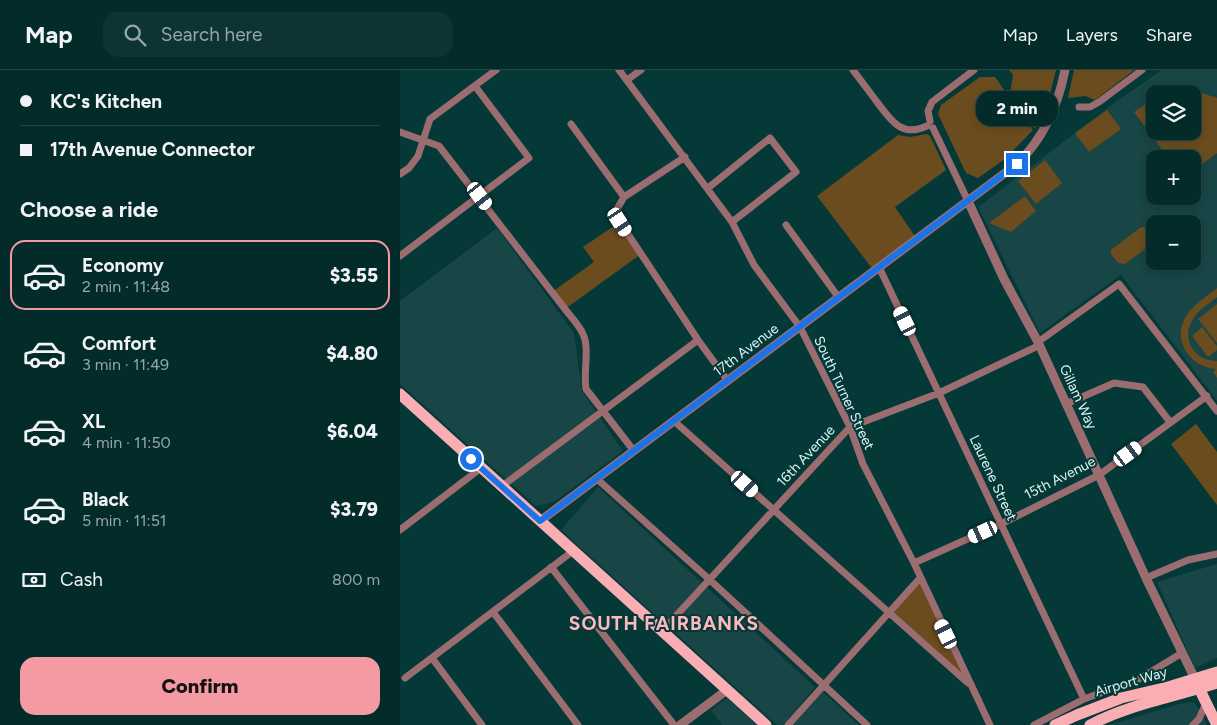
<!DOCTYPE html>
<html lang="en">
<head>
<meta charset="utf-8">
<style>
	:root { --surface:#032b2a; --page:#0d3332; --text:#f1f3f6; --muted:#97a7a8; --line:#244747; --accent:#f49aa2 }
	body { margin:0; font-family:Figtree,sans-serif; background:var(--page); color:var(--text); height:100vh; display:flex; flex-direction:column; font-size:19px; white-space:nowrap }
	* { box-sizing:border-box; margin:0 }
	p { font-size:16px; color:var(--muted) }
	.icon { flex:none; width:28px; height:28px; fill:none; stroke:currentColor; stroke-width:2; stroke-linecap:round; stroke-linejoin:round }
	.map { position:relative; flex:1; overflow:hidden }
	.panel { display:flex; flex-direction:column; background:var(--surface); width:400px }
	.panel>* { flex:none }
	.banner { display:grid; align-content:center; height:110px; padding:0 20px; background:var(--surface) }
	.buttons { position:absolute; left:746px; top:15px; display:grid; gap:10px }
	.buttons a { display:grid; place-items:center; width:55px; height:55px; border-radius:10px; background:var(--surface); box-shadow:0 2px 8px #0003,0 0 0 1px var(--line); font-size:25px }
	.end { position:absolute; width:22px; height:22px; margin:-11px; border:6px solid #1a73e8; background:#fff; box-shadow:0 0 0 2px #fff }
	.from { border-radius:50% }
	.bubble { position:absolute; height:35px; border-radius:15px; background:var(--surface); box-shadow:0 2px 8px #0003,0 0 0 1px var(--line); font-size:16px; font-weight:800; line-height:35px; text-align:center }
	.car { position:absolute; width:15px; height:30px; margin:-15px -8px; border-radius:6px; box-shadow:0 0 4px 1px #0007; background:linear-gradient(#fff 24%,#345 0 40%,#fff 0 76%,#345 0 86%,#fff 0) }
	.banner b { display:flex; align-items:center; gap:18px; height:48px; font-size:19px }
	.banner b+b { border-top:1px solid var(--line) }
	.banner i { width:12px; height:12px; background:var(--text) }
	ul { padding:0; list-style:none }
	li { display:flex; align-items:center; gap:15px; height:70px; margin:0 10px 8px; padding:0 10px; border:2px solid transparent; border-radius:15px }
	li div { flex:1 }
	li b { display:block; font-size:19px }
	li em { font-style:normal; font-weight:800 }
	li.on { border-color:var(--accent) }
	li>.icon { width:45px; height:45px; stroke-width:1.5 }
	h2 { padding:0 20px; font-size:22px; line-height:60px }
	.pay { display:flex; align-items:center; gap:12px; height:55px; padding:0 20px; font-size:19px }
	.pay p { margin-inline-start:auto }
	.cta { display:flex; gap:10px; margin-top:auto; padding:10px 20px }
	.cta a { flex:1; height:58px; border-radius:15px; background:var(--accent); color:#111; font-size:20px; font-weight:800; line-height:58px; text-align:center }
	header { display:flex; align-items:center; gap:30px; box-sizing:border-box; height:70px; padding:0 25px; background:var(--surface); border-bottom:1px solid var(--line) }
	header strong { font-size:24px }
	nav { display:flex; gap:28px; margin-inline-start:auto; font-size:18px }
	.search { width:350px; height:45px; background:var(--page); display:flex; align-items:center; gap:12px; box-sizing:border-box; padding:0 18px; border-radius:15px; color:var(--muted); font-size:19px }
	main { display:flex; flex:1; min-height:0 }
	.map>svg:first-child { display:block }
	.built { fill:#184545; fill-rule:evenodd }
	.green { fill:#6b4c1f }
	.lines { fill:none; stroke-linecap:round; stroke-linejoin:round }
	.minor { stroke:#9c6d70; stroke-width:7 }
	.tertiary { stroke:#9c6d70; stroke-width:9 }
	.primary { stroke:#faaeb3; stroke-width:11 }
	.route { stroke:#1a73e8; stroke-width:6 }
	.labels { text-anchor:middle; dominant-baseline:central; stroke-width:4; stroke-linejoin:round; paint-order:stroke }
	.street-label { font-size:14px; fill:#def6f5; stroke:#043938 }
	.district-label { font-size:19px; font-weight:bold; letter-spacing:1px; fill:#fdb9bd; stroke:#043938 }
</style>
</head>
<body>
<header>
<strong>Map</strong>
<div class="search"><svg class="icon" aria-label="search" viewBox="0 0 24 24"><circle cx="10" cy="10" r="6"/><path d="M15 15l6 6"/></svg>Search here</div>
<nav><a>Map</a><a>Layers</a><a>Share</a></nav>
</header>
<main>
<section class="panel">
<div class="banner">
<b><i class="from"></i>KC's Kitchen</b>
<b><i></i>17th Avenue Connector</b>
</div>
<h2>Choose a ride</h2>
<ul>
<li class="on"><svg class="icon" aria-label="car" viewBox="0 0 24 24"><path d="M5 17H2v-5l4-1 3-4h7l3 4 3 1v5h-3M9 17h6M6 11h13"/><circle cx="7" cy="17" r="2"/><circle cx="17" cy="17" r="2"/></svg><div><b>Economy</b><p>2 min · 11:48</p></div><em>$3.55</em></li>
<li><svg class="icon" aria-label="car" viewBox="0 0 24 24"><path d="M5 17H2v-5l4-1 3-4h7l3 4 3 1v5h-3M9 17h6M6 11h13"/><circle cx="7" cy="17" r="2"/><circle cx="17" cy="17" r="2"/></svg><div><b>Comfort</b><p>3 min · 11:49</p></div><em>$4.80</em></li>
<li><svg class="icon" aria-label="car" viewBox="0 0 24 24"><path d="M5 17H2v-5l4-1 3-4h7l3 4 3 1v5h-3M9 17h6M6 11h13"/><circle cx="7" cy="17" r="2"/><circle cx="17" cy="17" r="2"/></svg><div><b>XL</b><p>4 min · 11:50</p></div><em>$6.04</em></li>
<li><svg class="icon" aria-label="car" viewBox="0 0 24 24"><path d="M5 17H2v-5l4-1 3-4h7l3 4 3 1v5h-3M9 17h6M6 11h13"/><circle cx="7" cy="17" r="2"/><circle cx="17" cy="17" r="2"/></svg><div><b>Black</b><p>5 min · 11:51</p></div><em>$3.79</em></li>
</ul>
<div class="pay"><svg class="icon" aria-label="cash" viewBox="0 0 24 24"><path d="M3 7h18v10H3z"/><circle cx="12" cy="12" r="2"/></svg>Cash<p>800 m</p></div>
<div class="cta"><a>Confirm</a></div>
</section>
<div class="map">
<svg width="817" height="655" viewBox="0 0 817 655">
	<rect width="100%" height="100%" fill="#043938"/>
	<path class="built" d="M762,0H817V331L721,205L640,263L578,137L717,31ZM755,24H792V61H755ZM755,89H792V126H755ZM755,154H792V191H755Z
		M97,158L174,263L182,321L223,381L154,432L136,436L0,314V231Z
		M198,417L415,617L383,655H377L161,460Z
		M817,494V588L795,598L757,512Z
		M422,621L459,655H393Z
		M327,628L357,655H322L311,640Z
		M792,632L796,634L807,655H708L783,633Z"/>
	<path class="green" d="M609,0H656L648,32L635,59L610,24L613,5Z
		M674,0H734L695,30L685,26L668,28Z
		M580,7H595L633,60L605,89L578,108L566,103L538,44L541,35Z
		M783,21L802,23L817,28V83L793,101L792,89H769L734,42L755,28V61H792V24H769Z
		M707,40L721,59L689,82L675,63Z
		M527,64L530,66L546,100L495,137L517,169L474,201L417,126L498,65L510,67Z
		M645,90L662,113L636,134L618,111Z
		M625,126L636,141L611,162L589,153Z
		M220,152L241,184L165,239L152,222L194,192L183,177Z
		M741,157H747L754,166L752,174L725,194L718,193L711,184V180Z
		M817,218V227C809,234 798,240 793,249C780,268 795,292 817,291V308L813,302L816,299C791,297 772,272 785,248C792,235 806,227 817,218Z
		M817,234V273L798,249Z
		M802,257L817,276V280L808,287L792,266Z
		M796,354L817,382V435L771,374Z
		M520,508L570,615L488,543Z"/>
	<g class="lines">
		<path class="minor" d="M219,0L332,152L354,195L400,257L450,357L463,394L514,493L590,655
			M453,0C461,11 469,21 477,32C491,50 501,68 527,56
			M227,10L241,0
			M679,37H690L699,32L742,0
			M530,51L528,41L532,32L574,0
			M171,54L224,127
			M533,58L568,131
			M0,62L39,76L165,239C171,247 179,255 183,264C190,279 183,301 186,319L234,381
			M285,87L224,127L217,139L220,152L298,270L328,311
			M0,104L9,98L18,86L30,49L96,0
			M308,118L370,68L396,102L332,152
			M386,155L439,228
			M0,186L129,88L75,16
			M479,197L684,629
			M638,272L719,214L817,341
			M666,334L714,313L743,317L770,352
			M274,351L568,613
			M196,408L310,510L467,655
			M102,416L298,270
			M0,460L81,398
			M514,493L601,454L699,405L807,326
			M151,497L274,655
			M746,508L788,490L817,484
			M93,542L178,655
			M262,561L450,357L539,323L638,276
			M32,588L82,655
			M5,608L173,481
			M388,655L520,508
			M634,655L684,629L739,609L782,583
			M793,655L799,649L806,633"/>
		<path class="tertiary" d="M568,131L604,209L638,272L746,508L795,609
			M140,451L617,94C644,68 658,36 665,0
			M280,655L327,620"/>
		<path class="primary" d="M0,324L366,655
			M797,614L817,655
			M655,655L677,645L721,628L768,617L817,602
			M690,655C730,634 774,627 817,613"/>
	</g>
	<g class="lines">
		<path class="route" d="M71,389L140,451L617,94"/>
	</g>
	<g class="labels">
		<g class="street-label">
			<text transform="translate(346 280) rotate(-37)">17th Avenue</text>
			<text transform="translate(444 323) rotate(65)">South Turner Street</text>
			<text transform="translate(678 327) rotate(65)">Gillam Way</text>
			<text transform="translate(406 386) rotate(-47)">16th Avenue</text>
			<text transform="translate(593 408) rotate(65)">Laurene Street</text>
			<text transform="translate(660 408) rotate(-27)">15th Avenue</text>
			<text transform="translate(731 612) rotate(-16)">Airport Way</text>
		</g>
		<g class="district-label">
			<text x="264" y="553">SOUTH FAIRBANKS</text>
		</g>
	</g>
</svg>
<div class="buttons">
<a><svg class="icon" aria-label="layers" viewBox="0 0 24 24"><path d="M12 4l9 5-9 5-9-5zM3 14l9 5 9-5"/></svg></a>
<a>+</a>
<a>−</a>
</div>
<i class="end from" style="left:71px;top:389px"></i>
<i class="end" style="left:617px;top:94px"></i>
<div class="bubble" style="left:576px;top:21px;width:82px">2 min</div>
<i class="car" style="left:80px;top:126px;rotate:143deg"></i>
<i class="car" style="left:220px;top:152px;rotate:147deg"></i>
<i class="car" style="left:505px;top:251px;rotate:334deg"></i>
<i class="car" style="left:728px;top:384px;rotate:54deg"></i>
<i class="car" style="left:345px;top:414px;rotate:132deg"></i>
<i class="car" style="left:583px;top:462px;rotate:245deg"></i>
<i class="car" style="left:546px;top:564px;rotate:334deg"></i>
</div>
</main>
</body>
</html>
